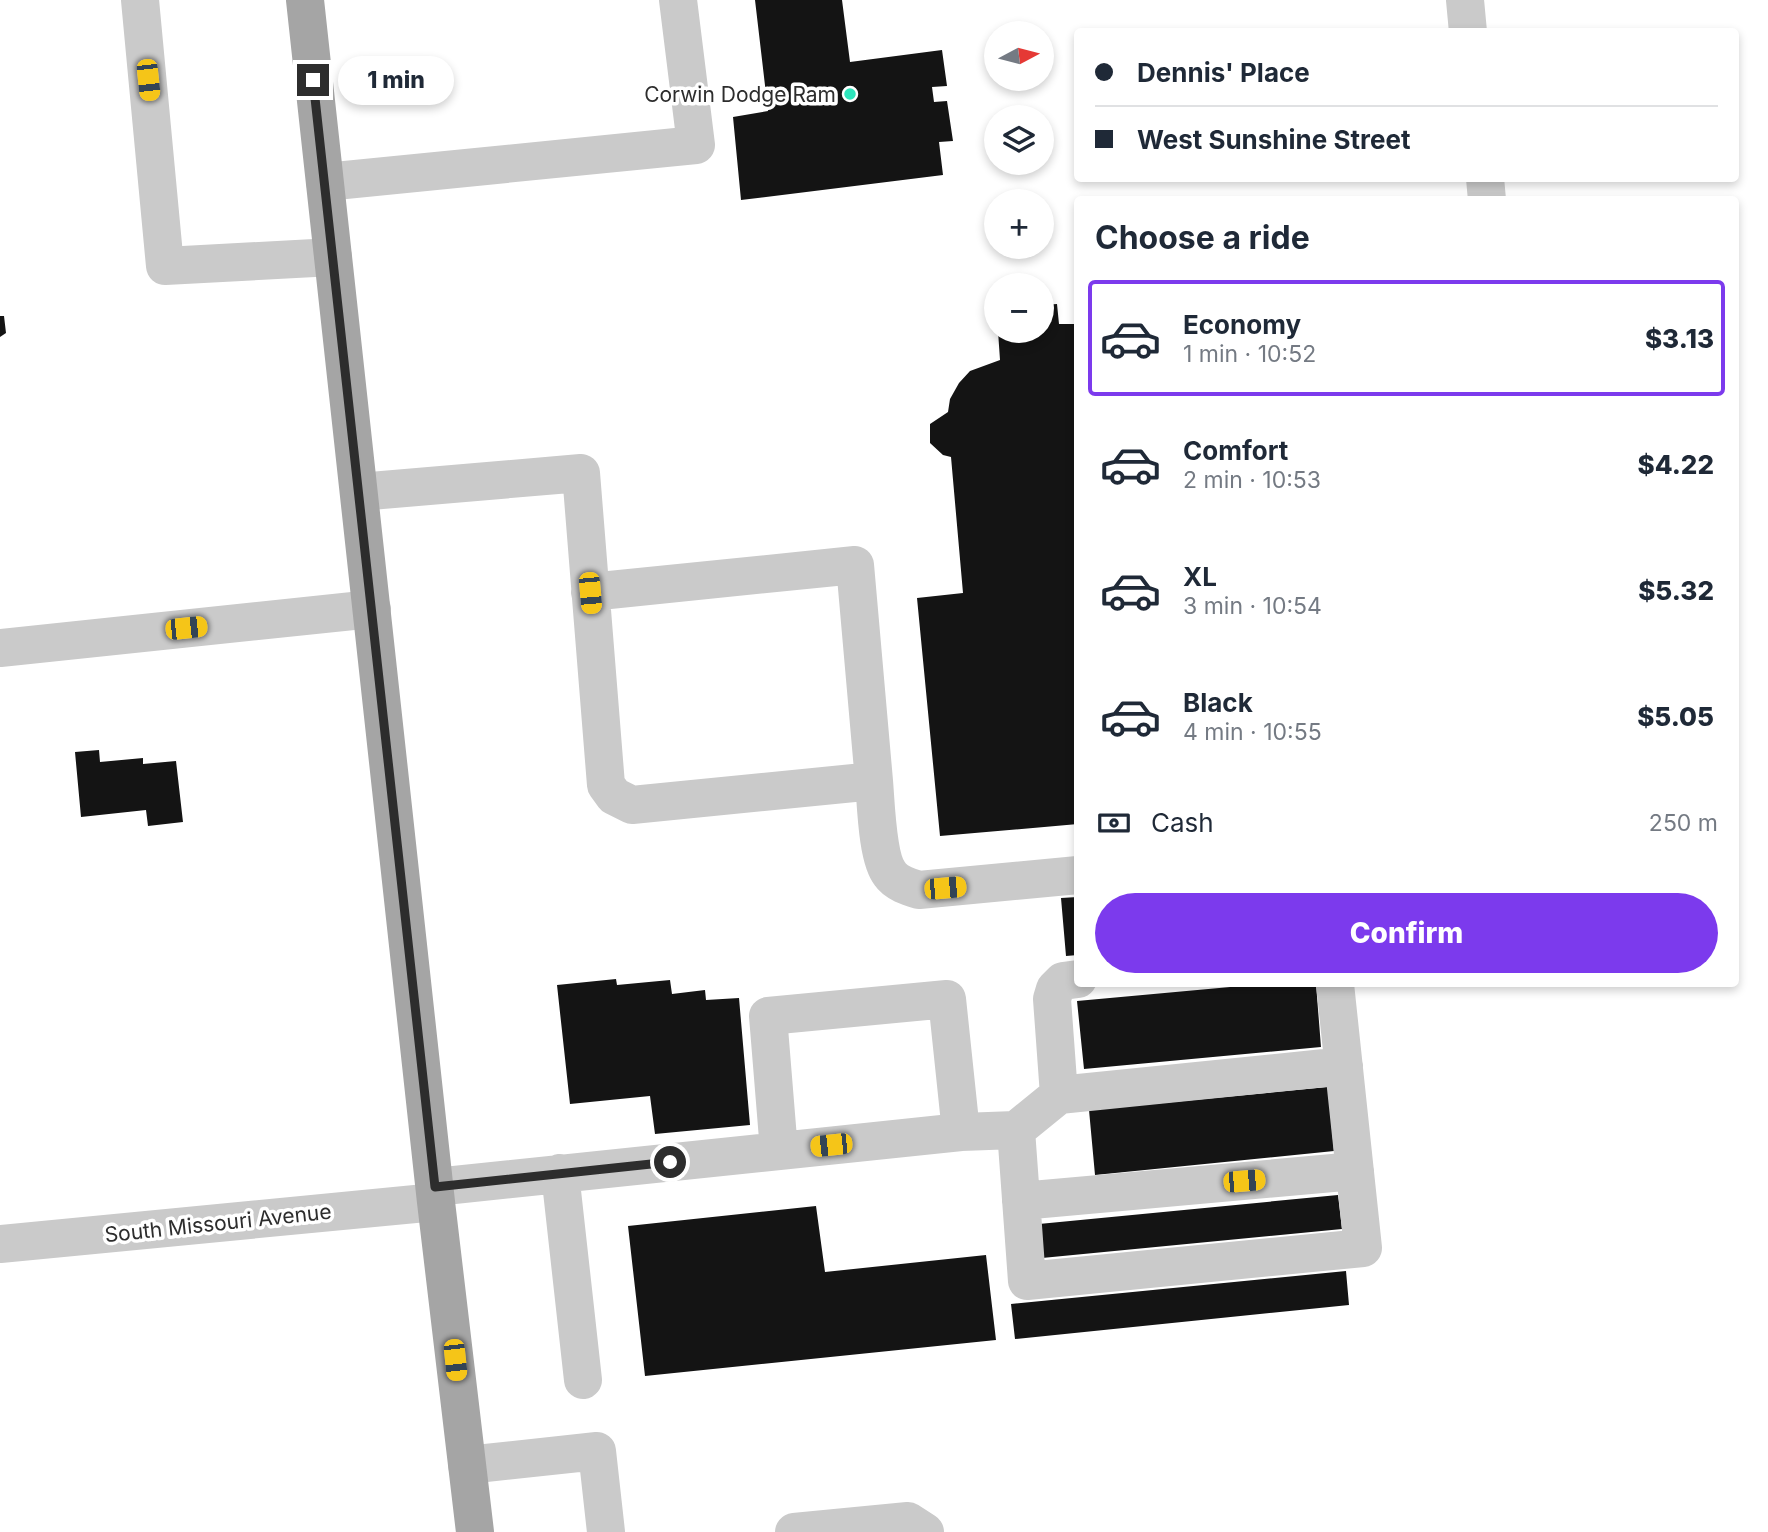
<!DOCTYPE html>
<html lang="en">
<head>
<meta charset="utf-8">
<style>
	:root { --surface:#fff; --page:#f6f6f7; --text:#1f2937; --muted:#747a83; --line:#e0e1e3; --accent:#7c3aed }
	body { margin:0; font-family:Inter,sans-serif; background:var(--page); color:var(--text); height:100vh; display:flex; flex-direction:column; font-size:26px; white-space:nowrap }
	* { box-sizing:border-box; margin:0 }
	p { font-size:23px; color:var(--muted) }
	.icon { flex:none; width:38px; height:38px; fill:none; stroke:currentColor; stroke-width:2; stroke-linecap:round; stroke-linejoin:round }
	.map { position:relative; flex:1; overflow:hidden }
	.panel { position:absolute; left:1074px; top:196px; width:665px; height:791px; display:flex; flex-direction:column; background:var(--surface); border-radius:7px; box-shadow:0 4px 10px #0003 }
	.panel>* { flex:none }
	.hud { position:absolute; left:1074px; top:28px; width:665px; height:154px; border-radius:7px; box-shadow:0 4px 10px #0003; display:grid; align-content:center; height:154px; padding:0 21px; background:var(--surface) }
	.needle { width:46px; rotate:83deg }
	.buttons { position:absolute; left:984px; top:21px; display:grid; gap:14px }
	.buttons a { display:grid; place-items:center; width:70px; height:70px; border-radius:50%; background:var(--surface); box-shadow:0 4px 10px #0003; font-size:35px }
	.end { position:absolute; width:32px; height:32px; margin:-16px; border:9px solid #2d2d2d; background:#fff; box-shadow:0 0 0 4px #fff }
	.from { border-radius:50% }
	.bubble { position:absolute; height:49px; border-radius:24px; background:var(--surface); box-shadow:0 4px 10px #0003; font-size:23px; font-weight:800; line-height:49px; text-align:center }
	.car { position:absolute; width:21px; height:42px; margin:-21px -10px; border-radius:9px; box-shadow:0 0 5px 2px #0007; background:linear-gradient(#f5c518 24%,#345 0 40%,#f5c518 0 76%,#345 0 86%,#f5c518 0) }
	.hud b { display:flex; align-items:center; gap:24px; height:66px; font-size:26px }
	.hud b+b { border-top:2px solid var(--line) }
	.hud i { width:18px; height:18px; background:var(--text) }
	ul { padding:0; list-style:none }
	li { display:flex; align-items:center; gap:21px; height:116px; margin:0 14px 10px; padding:0 7px; border:4px solid transparent; border-radius:7px }
	li div { flex:1 }
	li b { display:block; font-size:26px }
	li em { font-style:normal; font-weight:800 }
	li.selected { border-color:var(--accent) }
	li>.icon { width:63px; height:63px; stroke-width:1.5 }
	h2 { padding:0 21px; font-size:32px; line-height:84px }
	.pay { display:flex; align-items:center; gap:18px; height:77px; padding:0 21px; font-size:26px }
	.pay p { margin-inline-start:auto }
	.action { display:flex; gap:14px; margin-top:auto; padding:14px 21px }
	.action a { flex:1; height:80px; border-radius:42px; background:var(--accent); color:#fff; font-size:28px; font-weight:800; line-height:80px; text-align:center }
	.map>svg:first-child { display:block }
	.building { fill:#141414 }
	.lines { fill:none; stroke-linecap:round; stroke-linejoin:round }
	.minor { stroke:#cacaca; stroke-width:38 }
	.major { stroke:#a5a5a5; stroke-width:38 }
	.route { stroke:#2d2d2d; stroke-width:9 }
	.poi-dot { fill:#2de5bc; stroke:#fff; stroke-width:2.5 }
	.labels { text-anchor:middle; dominant-baseline:central; stroke-width:7; stroke-linejoin:round; paint-order:stroke }
	.poi-label { font-size:21px; fill:#2d2d2d; stroke:#fff; text-anchor:end }
	.street-label { font-size:21px; fill:#2d2d2d; stroke:#fff }
</style>
</head>
<body>
<div class="map">
<svg width="1768" height="1532" viewBox="0 0 1768 1532">
	<rect width="100%" height="100%" fill="#fff"/>
	<path class="building" d="M755,0H842L850,62L942,50L947,86L932,87L934,102L947,101L953,141L939,142L943,175L741,200L733,117L768,111Z
		M1057,304L1059,324H1078V824L940,836L917,598L963,593L951,457L943,455L930,443V424L948,412L950,399L959,383L970,371L1000,360L998,331H1041V305Z
		M0,316H4L6,333L0,337Z
		M99,750L100,762L143,758V764L176,761L183,822L148,826L146,810L81,817L75,752Z
		M1078,897V955L1066,956L1061,898Z
		M616,979L617,985L670,980L672,994L705,990L706,1000L739,998L750,1125L655,1134L650,1096L570,1104L557,985Z
		M1263,984H1316L1321,1047L1084,1069L1077,1001Z
		M1328,1087L1334,1151L1095,1175L1089,1110Z
		M1338,1195L1342,1229L1042,1258L1039,1224Z
		M816,1206L825,1272L986,1255L996,1340L645,1376L628,1226Z
		M1346,1271L1349,1305L1015,1339L1011,1304Z"/>
	<g class="lines">
		<path class="minor" d="M140,0L165,266L333,257
			M1465,0L1468,32
			M1485,178L1487,200
			M325,182L696,145L678,0
			M359,492L581,473L606,785L614,796L632,805L874,781L855,565L590,592
			M0,648L372,609
			M874,781C876,803 877,858 890,874C896,883 909,887 919,890L1078,875
			M1059,1095L1344,1066
			M1016,1130L1027,1281L1363,1248L1335,984
			M779,1151L768,1016L947,999L961,1132
			M560,1173L583,1380
			M435,1187L961,1132L1016,1130L1059,1095L1052,999L1055,989L1063,981L1078,979
			M1021,1201L1355,1171
			M0,1244L436,1202
			M467,1465L597,1451L606,1532
			M794,1532L908,1521L925,1532"/>
		<path class="major" d="M305,0L436,1202L475,1532"/>
	</g>
	<g class="lines">
		<path class="route" d="M313,80L435,1187L670,1162"/>
	</g>
	<circle class="poi-dot" cx="850" cy="94" r="7"/>
	<g class="labels">
		<g class="poi-label">
			<text x="836" y="94">Corwin Dodge Ram</text>
		</g>
		<g class="street-label">
			<text transform="translate(218 1223) rotate(-6)">South Missouri Avenue</text>
		</g>
	</g>
</svg>
<div class="buttons">
<a><svg class="needle" viewBox="-14 -14 28 28"><path d="M0-13l5 13h-10z" fill="#e53935"/><path d="M0 13l5-13h-10z" fill="#747a83"/></svg></a>
<a><svg class="icon" aria-label="layers" viewBox="0 0 24 24"><path d="M12 4l9 5-9 5-9-5zM3 14l9 5 9-5"/></svg></a>
<a>+</a>
<a>−</a>
</div>
<i class="end from" style="left:670px;top:1162px"></i>
<i class="end" style="left:313px;top:80px"></i>
<div class="bubble" style="left:338px;top:56px;width:116px">1 min</div>
<i class="car" style="left:148px;top:80px;rotate:174deg"></i>
<i class="car" style="left:590px;top:593px;rotate:175deg"></i>
<i class="car" style="left:186px;top:628px;rotate:84deg"></i>
<i class="car" style="left:945px;top:888px;rotate:85deg"></i>
<i class="car" style="left:831px;top:1145px;rotate:264deg"></i>
<i class="car" style="left:1244px;top:1181px;rotate:85deg"></i>
<i class="car" style="left:455px;top:1360px;rotate:174deg"></i>
<div class="hud">
<b><i class="from"></i>Dennis' Place</b>
<b><i></i>West Sunshine Street</b>
</div>
<section class="panel">
<h2>Choose a ride</h2>
<ul>
<li class="selected"><svg class="icon" aria-label="car" viewBox="0 0 24 24"><path d="M5 17H2v-5l4-1 3-4h7l3 4 3 1v5h-3M9 17h6M6 11h13"/><circle cx="7" cy="17" r="2"/><circle cx="17" cy="17" r="2"/></svg><div><b>Economy</b><p>1 min · 10:52</p></div><em>$3.13</em></li>
<li><svg class="icon" aria-label="car" viewBox="0 0 24 24"><path d="M5 17H2v-5l4-1 3-4h7l3 4 3 1v5h-3M9 17h6M6 11h13"/><circle cx="7" cy="17" r="2"/><circle cx="17" cy="17" r="2"/></svg><div><b>Comfort</b><p>2 min · 10:53</p></div><em>$4.22</em></li>
<li><svg class="icon" aria-label="car" viewBox="0 0 24 24"><path d="M5 17H2v-5l4-1 3-4h7l3 4 3 1v5h-3M9 17h6M6 11h13"/><circle cx="7" cy="17" r="2"/><circle cx="17" cy="17" r="2"/></svg><div><b>XL</b><p>3 min · 10:54</p></div><em>$5.32</em></li>
<li><svg class="icon" aria-label="car" viewBox="0 0 24 24"><path d="M5 17H2v-5l4-1 3-4h7l3 4 3 1v5h-3M9 17h6M6 11h13"/><circle cx="7" cy="17" r="2"/><circle cx="17" cy="17" r="2"/></svg><div><b>Black</b><p>4 min · 10:55</p></div><em>$5.05</em></li>
</ul>
<div class="pay"><svg class="icon" aria-label="cash" viewBox="0 0 24 24"><path d="M3 7h18v10H3z"/><circle cx="12" cy="12" r="2"/></svg>Cash<p>250 m</p></div>
<div class="action"><a>Confirm</a></div>
</section>
</div>
</body>
</html>
